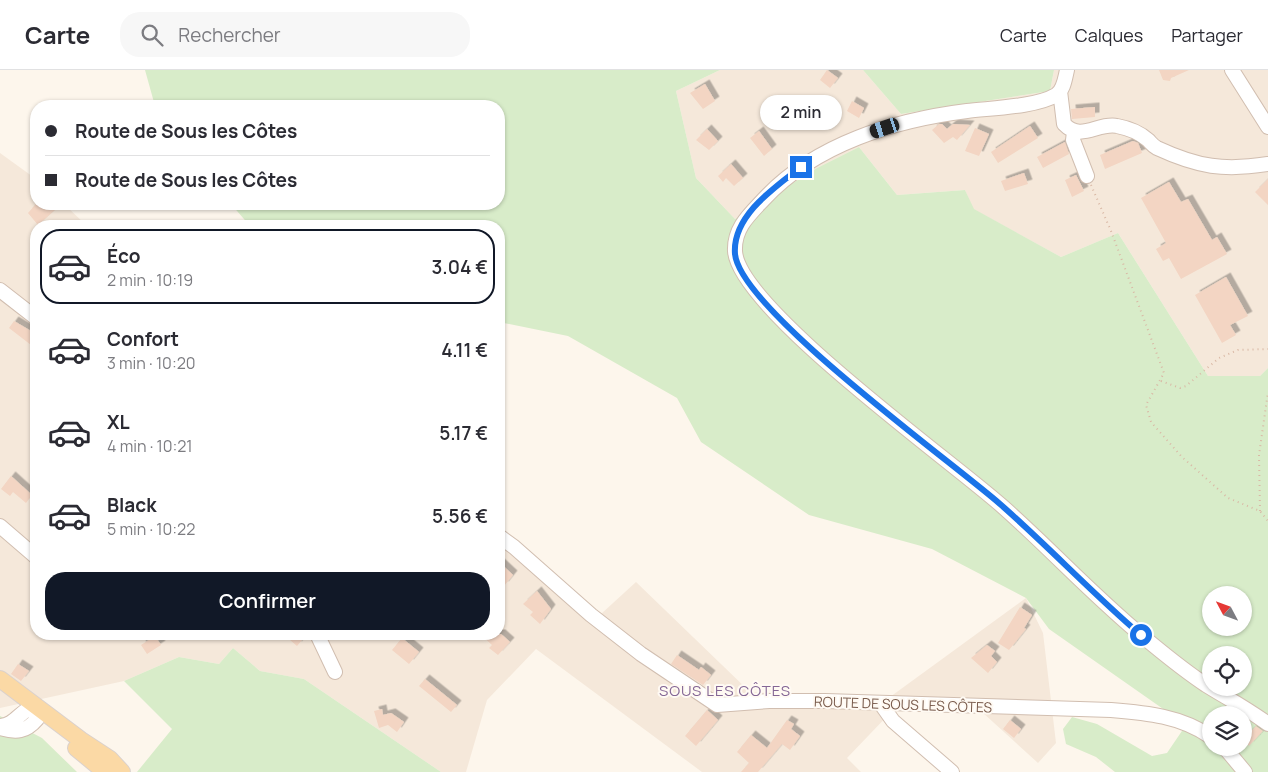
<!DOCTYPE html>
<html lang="fr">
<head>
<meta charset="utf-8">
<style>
	:root { --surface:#fff; --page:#f7f7f7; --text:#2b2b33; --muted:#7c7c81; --line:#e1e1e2; --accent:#111827 }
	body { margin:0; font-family:Manrope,sans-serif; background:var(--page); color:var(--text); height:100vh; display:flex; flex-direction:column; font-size:19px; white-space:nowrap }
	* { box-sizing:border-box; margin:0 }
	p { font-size:16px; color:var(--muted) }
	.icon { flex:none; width:28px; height:28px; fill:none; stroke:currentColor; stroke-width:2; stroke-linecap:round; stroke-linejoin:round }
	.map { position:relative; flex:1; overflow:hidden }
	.drawer { position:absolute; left:30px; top:150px; width:475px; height:420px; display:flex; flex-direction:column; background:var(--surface); border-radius:20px; box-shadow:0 1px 4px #0004 }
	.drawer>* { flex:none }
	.banner { position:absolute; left:30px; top:30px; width:475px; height:110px; border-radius:20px; box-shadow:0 1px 4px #0004; display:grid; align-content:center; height:110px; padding:0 15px; background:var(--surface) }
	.needle { width:32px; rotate:311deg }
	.tools { position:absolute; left:1202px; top:516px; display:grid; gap:10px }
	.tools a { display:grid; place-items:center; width:50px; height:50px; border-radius:50%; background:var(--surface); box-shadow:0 1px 4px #0004; font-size:25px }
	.end { position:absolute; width:22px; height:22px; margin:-11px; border:6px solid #1a73e8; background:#fff; box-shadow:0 0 0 2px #fff }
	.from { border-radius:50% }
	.bubble { position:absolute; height:35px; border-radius:18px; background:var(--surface); box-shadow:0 1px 4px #0004; font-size:16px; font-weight:600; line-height:35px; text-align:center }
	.car { position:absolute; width:15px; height:30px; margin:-15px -8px; border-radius:6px; box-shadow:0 0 4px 1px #0007; background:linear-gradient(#222 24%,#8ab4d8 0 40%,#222 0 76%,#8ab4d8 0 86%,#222 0) }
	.banner b { display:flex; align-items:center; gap:18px; height:48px; font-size:19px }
	.banner b+b { border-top:1px solid var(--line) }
	.banner i { width:12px; height:12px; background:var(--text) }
	ul { padding:9px 0 0; list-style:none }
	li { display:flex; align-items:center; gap:15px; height:75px; margin:0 10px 8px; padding:0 5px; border:2px solid transparent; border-radius:20px }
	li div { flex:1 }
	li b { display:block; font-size:19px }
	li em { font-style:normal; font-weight:600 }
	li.current { border-color:var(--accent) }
	li>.icon { width:45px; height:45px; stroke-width:1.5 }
	.button { display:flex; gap:10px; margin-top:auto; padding:10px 15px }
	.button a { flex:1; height:58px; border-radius:20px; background:var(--accent); color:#fff; font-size:20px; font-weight:600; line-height:58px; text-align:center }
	header { display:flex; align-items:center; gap:30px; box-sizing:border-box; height:70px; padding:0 25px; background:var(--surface); border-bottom:1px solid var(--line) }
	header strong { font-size:24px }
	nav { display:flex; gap:28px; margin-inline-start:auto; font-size:18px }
	.search { width:350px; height:45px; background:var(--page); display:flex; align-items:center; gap:12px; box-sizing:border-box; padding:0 18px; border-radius:20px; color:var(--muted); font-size:19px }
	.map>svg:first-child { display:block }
	.residential { fill:#f5e8da }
	.green { fill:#d8ecc9; fill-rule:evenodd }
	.building { fill:#f3d5c3; filter:url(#shadow) }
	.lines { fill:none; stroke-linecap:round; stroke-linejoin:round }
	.minor-casing { stroke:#d1beb0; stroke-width:16 }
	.major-casing { stroke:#dad1cd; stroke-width:18 }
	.path { stroke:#d9b8a5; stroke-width:2; stroke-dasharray:1 4; stroke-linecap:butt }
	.minor { stroke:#fff; stroke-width:14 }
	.major { stroke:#fbd9a5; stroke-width:16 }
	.route { stroke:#1a73e8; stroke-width:6 }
	.labels { text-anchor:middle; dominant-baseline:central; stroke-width:4; stroke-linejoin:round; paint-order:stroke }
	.street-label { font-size:14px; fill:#7a5c4d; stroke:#fffaf3 }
	.neighbourhood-label { font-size:15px; letter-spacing:1px; fill:#846695; stroke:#fffaf3 }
</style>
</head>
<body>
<header>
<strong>Carte</strong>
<div class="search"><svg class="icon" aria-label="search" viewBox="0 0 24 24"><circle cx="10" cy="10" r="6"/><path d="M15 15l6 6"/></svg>Rechercher</div>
<nav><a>Carte</a><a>Calques</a><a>Partager</a></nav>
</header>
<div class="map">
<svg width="1268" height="702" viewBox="0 0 1268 702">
	<defs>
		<filter id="shadow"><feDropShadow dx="4.5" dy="-4.5" stdDeviation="0" flood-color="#0004"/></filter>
	</defs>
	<rect width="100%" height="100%" fill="#fdf6ec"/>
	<path class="residential" d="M720,0H863L901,44L1050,21L1054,0H1268V298L1260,306H1208L1118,163L1061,187L973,139L965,120L897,125L859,77L817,98L735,149L696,108L676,21Z
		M0,83L36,109V134H64L87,156H36V564H499V461L601,544L636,512L750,622L890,627L1026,528L1043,563L1056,673L1038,693L982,642L892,641L847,688L861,702H702L536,579L487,630L466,702H441L304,609L260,601L233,578L219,594L179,587L124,611L0,638Z"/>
	<path class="green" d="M145,0H720L676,21L696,108L735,149L817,98L859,77L897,125L965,120L974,139L1061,187L1118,163L1208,306H1260L1268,298V702H1115L1096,687L1066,674L1063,659L1072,647L1097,654L1152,686L1167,683L1186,655L1049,559L1026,528L932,479L809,445L701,372L677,328L568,266L499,252V156H250L231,134H499V36H155ZM1211,525H1244V558H1211ZM1211,585H1244V618H1211ZM1211,645H1244V678H1211Z
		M863,0H1054L1050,21L901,44Z
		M233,578L260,601L304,609L441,702H137L172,659L124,611L179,587L219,594Z
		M0,646L42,668L77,702H0Z"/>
	<path class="building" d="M827,0L838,8L830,18L820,10Z
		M1159,0H1189L1171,8L1170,11L1163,10Z
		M705,14L715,31L703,39L690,23Z
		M852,31L864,38L859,48L847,41Z
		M1095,37V47L1072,49L1071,39Z
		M939,54H942L947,59L953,54L970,55L957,70L953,67L944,73L932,60Z
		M1030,56L1038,68L998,93L991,82Z
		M975,58L989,64L979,86L965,81Z
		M707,59L718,71L709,80L696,70Z
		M759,61L772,79L764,86L750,68Z
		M1133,71L1138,73L1142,83L1105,99L1100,85Z
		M1065,72L1069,84L1043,98L1037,87Z
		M731,94L743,108L734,116L726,108L723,112L718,106Z
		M1024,103L1028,114L1005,121L1001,111Z
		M1076,105L1084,121L1072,127L1065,110Z
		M1268,109V135L1255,122Z
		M1169,112L1181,132L1188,129L1212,170L1217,167L1227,184L1181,209L1169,188L1163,191L1156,179L1166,173L1141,128Z
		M36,134H51L56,139L38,155L28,143Z
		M1226,207L1248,246L1230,255L1236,265L1222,273L1195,225Z
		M14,251L36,264L31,275L9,258Z
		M11,406L32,425L26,433L13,422L10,426L1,419Z
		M499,492L513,505L504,516L499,512Z
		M537,521L551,539L540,554L530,545L533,542L523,534Z
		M1020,537L1032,545L1024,558L1026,559L1009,580L998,573Z
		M283,564H307L297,576Z
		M480,564H501L510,572L498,585L489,578L492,575Z
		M155,566L161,575L147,584L141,575Z
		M402,568L419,582L409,594L392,580Z
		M987,575L995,581L991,586L997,592L988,603L971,588Z
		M677,585L699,600L701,597L711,605L703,615L671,594Z
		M18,594L29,601L21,611L11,604Z
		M425,609L457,635L451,642L419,616Z
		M382,639L383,645L391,643L404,652L397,662L388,655L379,658L374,641Z
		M707,640L718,650L696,676L685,666Z
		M787,650L794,654L791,659L800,666L790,680L782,674L758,702H741L749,693L737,682L751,665L767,678Z
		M1010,650L1021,659L1014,668L1003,659Z
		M1256,656L1263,661L1249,676L1244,668Z"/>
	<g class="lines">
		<g class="minor-casing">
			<path id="minor" d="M1067,0C1065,8 1064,20 1056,25C1036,37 991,38 967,41C895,50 815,74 764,129C749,145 734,158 735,181C738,238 953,392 1002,436C1053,481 1099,532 1152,574C1169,588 1188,603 1206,615C1227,628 1248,639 1268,654
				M1232,0L1268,57
				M1060,21L1064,54C1081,72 1098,52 1117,56C1128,58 1140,63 1148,70C1151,73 1153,76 1157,78C1198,97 1224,101 1268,94
				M1074,62L1073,70L1087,106
				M0,220L36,248
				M0,456L36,487
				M499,466L514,477L591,545L641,584L717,635L769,631H825L1111,640C1147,643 1181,646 1211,667
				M317,564L335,602
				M881,634L893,651L952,702
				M0,656C17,655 21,637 38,637L37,649C26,662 16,663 0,658
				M1225,678L1245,702"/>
		</g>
		<g class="major-casing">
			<path id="major" d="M0,609L81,670L110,689L122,702
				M76,678L105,702"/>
		</g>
		<path class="path" d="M1091,115L1111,161L1164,303L1146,335L1151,352L1182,387L1228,428L1260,441L1268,451
			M1161,311L1180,318L1186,316L1219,288L1238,280L1268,279
			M1260,441L1259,385L1268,322"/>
		<use href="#minor" class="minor"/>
		<use href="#major" class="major"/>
	</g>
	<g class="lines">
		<path class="route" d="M801,97C775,117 732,146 735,184C740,239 951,391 1000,434C1048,476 1092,523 1141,565"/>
	</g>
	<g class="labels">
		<g class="street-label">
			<text transform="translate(903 634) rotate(2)">ROUTE DE SOUS LES CÔTES</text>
		</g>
		<g class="neighbourhood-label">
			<text x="725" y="620">SOUS LES CÔTES</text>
		</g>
	</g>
</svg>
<div class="tools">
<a><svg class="needle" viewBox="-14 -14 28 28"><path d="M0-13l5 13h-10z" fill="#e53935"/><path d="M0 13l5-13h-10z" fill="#7c7c81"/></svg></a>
<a><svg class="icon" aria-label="locate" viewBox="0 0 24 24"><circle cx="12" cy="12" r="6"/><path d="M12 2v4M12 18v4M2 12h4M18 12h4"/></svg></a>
<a><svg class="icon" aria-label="layers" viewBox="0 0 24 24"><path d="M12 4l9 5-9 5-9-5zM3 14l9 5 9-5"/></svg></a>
</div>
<i class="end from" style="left:1141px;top:565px"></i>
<i class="end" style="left:801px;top:97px"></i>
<div class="bubble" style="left:760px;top:25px;width:82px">2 min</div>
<i class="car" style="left:885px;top:58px;rotate:252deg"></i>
<div class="banner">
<b><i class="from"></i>Route de Sous les Côtes</b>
<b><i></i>Route de Sous les Côtes</b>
</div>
<section class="drawer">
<ul>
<li class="current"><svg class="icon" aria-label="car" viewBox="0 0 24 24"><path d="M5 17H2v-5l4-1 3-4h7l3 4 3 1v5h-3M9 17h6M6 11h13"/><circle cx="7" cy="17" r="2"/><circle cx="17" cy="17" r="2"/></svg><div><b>Éco</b><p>2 min · 10:19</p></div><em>3.04 €</em></li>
<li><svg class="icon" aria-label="car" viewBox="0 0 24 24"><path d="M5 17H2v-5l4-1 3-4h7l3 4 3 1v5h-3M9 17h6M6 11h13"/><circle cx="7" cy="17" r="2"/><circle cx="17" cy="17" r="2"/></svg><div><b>Confort</b><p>3 min · 10:20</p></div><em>4.11 €</em></li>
<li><svg class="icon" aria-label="car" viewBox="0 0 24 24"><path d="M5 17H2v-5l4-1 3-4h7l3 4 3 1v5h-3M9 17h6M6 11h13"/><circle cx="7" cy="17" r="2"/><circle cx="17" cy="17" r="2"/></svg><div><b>XL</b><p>4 min · 10:21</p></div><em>5.17 €</em></li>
<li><svg class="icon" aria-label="car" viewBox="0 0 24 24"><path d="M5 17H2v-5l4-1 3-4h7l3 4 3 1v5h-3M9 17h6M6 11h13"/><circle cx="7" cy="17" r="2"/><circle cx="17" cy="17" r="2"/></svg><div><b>Black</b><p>5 min · 10:22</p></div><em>5.56 €</em></li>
</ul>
<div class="button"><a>Confirmer</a></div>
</section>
</div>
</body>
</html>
